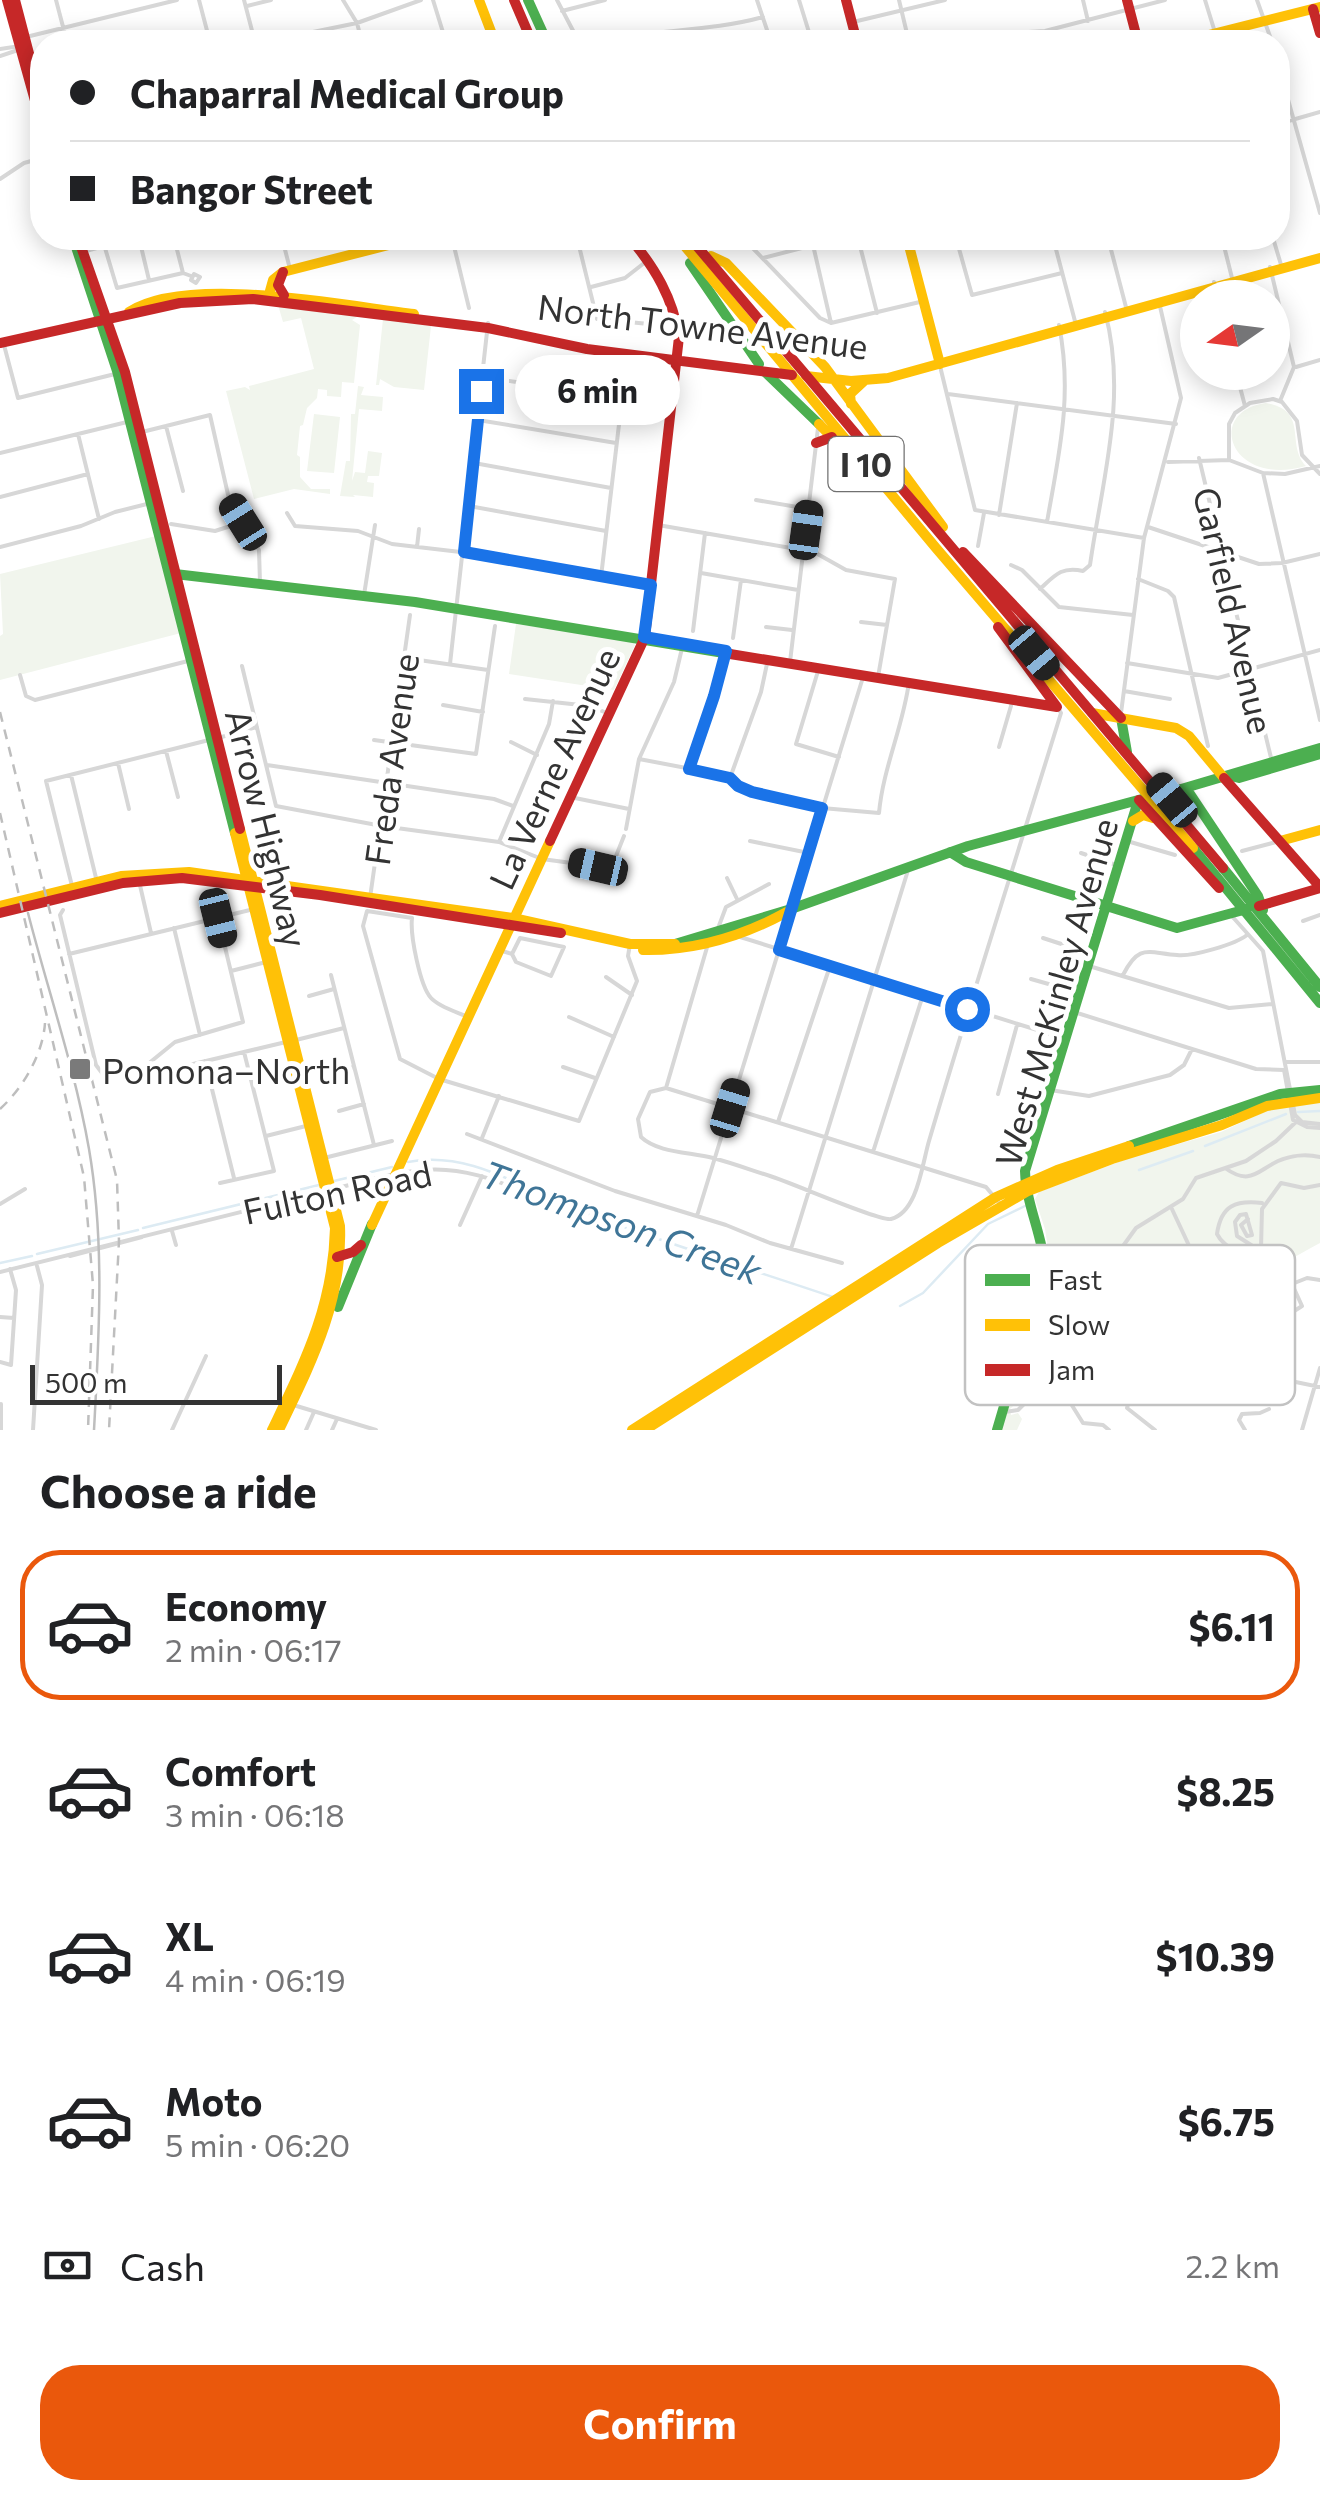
<!DOCTYPE html>
<html lang="en">
<head>
<meta charset="utf-8">
<style>
	:root { --surface:#fff; --page:#f2f2f2; --text:#202124; --muted:#757577; --line:#e0e0e0; --accent:#ea580c }
	body { margin:0; font-family:Commissioner,sans-serif; background:var(--page); color:var(--text); height:100vh; display:flex; flex-direction:column; font-size:38px; white-space:nowrap }
	* { box-sizing:border-box; margin:0 }
	p { font-size:32px; color:var(--muted) }
	.icon { flex:none; width:55px; height:55px; fill:none; stroke:currentColor; stroke-width:2; stroke-linecap:round; stroke-linejoin:round }
	.map { position:relative; height:1430px; overflow:hidden }
	.side { display:flex; flex-direction:column; background:var(--surface); flex:1 }
	.side>* { flex:none }
	.guide { position:absolute; left:30px; top:30px; width:1260px; height:220px; border-radius:40px; box-shadow:0 5px 25px #0003; display:grid; align-content:center; height:220px; padding:0 40px; background:var(--surface) }
	.needle { width:65px; rotate:256deg }
	.fabs { position:absolute; left:1180px; top:280px; display:grid; gap:20px }
	.fabs a { display:grid; place-items:center; width:110px; height:110px; border-radius:50%; background:var(--surface); box-shadow:0 5px 25px #0003; font-size:50px }
	.scale { position:absolute; left:30px; bottom:25px; width:252px; box-sizing:border-box; padding-left:10px; border:5px solid #333; border-top:0; font-size:28px; line-height:35px; white-space:nowrap; color:#333; -webkit-text-stroke:8px #fff; paint-order:stroke }
	.end { position:absolute; width:45px; height:45px; margin:-22px; border:12px solid #1a73e8; background:#fff; box-shadow:0 0 0 5px #fff }
	.from { border-radius:50% }
	.bubble { position:absolute; height:70px; border-radius:35px; background:var(--surface); box-shadow:0 5px 25px #0003; font-size:32px; font-weight:700; line-height:70px; text-align:center }
	.car { position:absolute; width:30px; height:60px; margin:-30px -15px; border-radius:12px; box-shadow:0 0 8px 2px #0007; background:linear-gradient(#222 24%,#8ab4d8 0 40%,#222 0 76%,#8ab4d8 0 86%,#222 0) }
	.guide b { display:flex; align-items:center; gap:35px; height:95px; font-size:38px }
	.guide b+b { border-top:2px solid var(--line) }
	.guide i { width:25px; height:25px; background:var(--text) }
	ul { padding:0; list-style:none }
	li { display:flex; align-items:center; gap:30px; height:150px; margin:0 20px 15px; padding:0 20px; border:5px solid transparent; border-radius:40px }
	li div { flex:1 }
	li b { display:block; font-size:38px }
	li em { font-style:normal; font-weight:700 }
	li.selected { border-color:var(--accent) }
	li>.icon { width:90px; height:90px; stroke-width:1.5 }
	h2 { padding:0 40px; font-size:45px; line-height:120px }
	.pay { display:flex; align-items:center; gap:25px; height:110px; padding:0 40px; font-size:38px }
	.pay p { margin-inline-start:auto }
	.cta { display:flex; gap:20px; margin-top:auto; padding:20px 40px }
	.cta a { flex:1; height:115px; border-radius:40px; background:var(--accent); color:#fff; font-size:40px; font-weight:700; line-height:115px; text-align:center }
	.map>svg:first-child { display:block }
	.green { fill:#f1f5ed }
	.lines { fill:none; stroke-linecap:round; stroke-linejoin:round }
	.stream { stroke:#ddebf3; stroke-width:2.5 }
	.street { stroke:#d7d7d7; stroke-width:4 }
	.fast { stroke:#4caf50; stroke-width:10 }
	.slow { stroke:#ffc107; stroke-width:10 }
	.jam { stroke:#c62828; stroke-width:10 }
	.tram { stroke:#bebebe; stroke-width:2.5 }
	.rail { stroke:#bebebe; stroke-width:2.5; stroke-dasharray:10 8; stroke-linecap:butt }
	.route { stroke:#1a73e8; stroke-width:12 }
	.poi-dot { fill:#7a7a7a; stroke:#fff; stroke-width:4 }
	.labels { text-anchor:middle; dominant-baseline:central; stroke-width:10; stroke-linejoin:round; paint-order:stroke }
	.shield { fill:#fff; stroke:#707070; stroke-width:2.5 }
	.shield-label { font-size:32px; font-weight:bold; fill:#333 }
	.street-label { font-size:35px; fill:#333; stroke:#fff }
	.poi-label { font-size:35px; fill:#333; stroke:#fff; text-anchor:start }
	.water-label { font-size:38px; font-style:italic; fill:#3f7597; stroke:#fff }
	.key { fill:#fff; stroke:#c2c2c2; stroke-width:2.5 }
	.key-label { font-size:28px; fill:#333 }
</style>
</head>
<body>
<div class="map">
<svg width="1320" height="1430" viewBox="0 0 1320 1430">
	<rect width="100%" height="100%" fill="#fff"/>
	<path class="green" d="M278,305L360,315L352,320L360,325L354,383L342,382L341,397L327,396V390L318,389L317,398L307,408L303,425L300,426L297,455L300,457V477L311,489H330V494L294,489L254,499L226,391L245,387L250,390L249,386L314,369L301,318L283,322Z
		M383,319L431,326L424,390L394,387L380,379L379,385H376Z
		M358,386L364,387L361,395L383,397L382,411L359,409L352,481L355,472L365,473L368,451L382,453L379,476H368L367,482L374,483L373,497L353,495L355,497L340,496L346,461H350L351,414H355Z
		M1266,403C1310,411 1285,444 1306,466C1229,488 1205,411 1266,403Z
		M314,414L340,417L334,473L307,471Z
		M156,536L181,633L0,680V636L3,634L0,574Z
		M516,624L632,641L635,645L614,690L509,674Z
		M1320,1100V1243C1302,1252 1278,1270 1258,1266L1251,1321L1242,1344C1219,1342 1205,1330 1186,1317C1161,1301 1134,1290 1105,1288L1033,1347L1029,1360L1037,1383L1010,1409L1011,1415L1018,1413L1022,1419L1017,1430H1000L1050,1261L1045,1229L1035,1199L1039,1192L1132,1157L1221,1132L1277,1106Z"/>
	<g class="lines">
		<path class="stream" d="M1298,1112L1320,1111
			M1205,1146L1286,1114
			M408,1162C470,1150 521,1188 576,1209C660,1242 748,1268 833,1297
			M1139,1170L1193,1151
			M334,1181L392,1167
			M143,1228L319,1185
			M37,1254L138,1230
			M0,1263L32,1256
			M900,1306L923,1293L988,1224L1025,1206"/>
		<path class="street" d="M56,0L67,42
			M199,0L210,42
			M244,0L255,42
			M343,0L357,23L362,42
			M433,0L446,42
			M557,0L579,42
			M757,0L771,42
			M799,0L812,42
			M899,0L909,42
			M1083,0L1088,21
			M1205,0L1218,42
			M1257,0L1272,42
			M247,6L271,0
			M562,11L605,0
			M853,22L945,0
			M26,37L177,0
			M171,42L208,34
			M264,42L357,23L421,0
			M599,42C653,29 709,32 763,17
			M963,42L993,34L1045,31L1165,0
			M0,49L20,46
			M0,56L18,50
			M1278,64L1320,213
			M1278,124L1320,112
			M0,179L24,163L42,158
			M102,238L117,288L183,273
			M139,238L149,280
			M174,238L183,273L191,276
			M282,238L290,269
			M323,238L325,245
			M452,238L469,308
			M743,238L820,318L831,323
			M858,238L877,313
			M956,238L972,295L1062,273
			M1053,238L1076,325
			M1108,238L1127,311
			M1222,238L1233,282
			M1273,238L1282,268
			M813,245L831,323
			M85,248L104,246
			M959,248L1001,238
			M580,250L597,319L649,324L676,319
			M86,251L104,246
			M763,258L841,238
			M1270,267L1294,367L1280,401
			M194,274L200,277L196,283L191,280Z
			M1214,282L1218,298
			M591,287L625,278L648,260
			M831,323L924,301
			M679,328L700,326
			M4,345L18,398L115,374
			M940,366L975,510L1144,538
			M1296,367L1320,360
			M1236,372L1245,406
			M484,377L672,406
			M948,394L1176,424
			M478,420L616,443
			M166,426L183,491
			M142,432L210,415L229,499L259,550L260,583
			M78,434L99,519
			M0,453L127,422
			M1199,458L1272,762
			M1229,460V424L1235,413L1250,403L1273,399L1282,402L1297,421L1302,455L1320,474
			M1168,462L1229,460L1263,473L1285,474L1320,466
			M474,463L611,488
			M1263,473L1320,720
			M0,497L88,474
			M756,500L809,509
			M469,506L606,531
			M287,513L295,526L358,531L392,544L486,555L561,572L651,585
			M999,515L1017,403
			M1047,522C1059,453 1073,396 1059,325
			M171,524L215,531L243,522
			M658,525L814,552L846,570L895,579L878,677
			M1148,527L1259,564L1282,563L1320,554
			M978,546L984,513
			M0,547L81,526L115,512L151,503
			M417,547L419,529
			M1011,565L1022,570L1059,607L1133,615
			M701,573L798,590
			M601,577L622,399
			M1138,579L1168,591L1174,597L1208,746
			M1040,589C1055,575 1062,566 1083,571L1090,565C1102,480 1128,397 1105,312
			M364,595L375,525
			M861,622L887,625
			M766,627L792,630
			M693,631L705,533
			M733,638L741,580
			M405,658L488,670
			M790,662L818,428
			M1127,663L1218,678L1320,650
			M450,664L488,323
			M242,666L276,806L382,826L499,842L542,859L601,867L614,861L624,836
			M818,671L796,744L839,757
			M20,675L26,696L35,700L188,661
			M1124,691L1170,699
			M525,699L590,706L609,714
			M443,705L483,712
			M1121,713L1144,538L1181,398L1159,302
			M218,738L257,727
			M374,740L476,754L495,626
			M511,742L537,755
			M999,747L1013,699
			M166,751L178,797
			M639,759L723,775L743,790L780,800L822,808L879,813C883,768 903,727 909,682
			M118,763L129,809
			M267,765L494,799L513,806
			M689,769L715,696L725,655
			M71,775L97,882
			M730,778L761,692L768,659
			M570,797L629,809
			M626,829L639,759L674,682L683,644
			M750,841L809,853
			M1127,841L1175,855
			M499,842L549,724L553,701
			M1242,851L1280,841
			M1081,853L1119,866
			M727,878L737,899
			M139,881L151,933
			M72,886L46,781L209,740
			M370,898L410,615
			M63,910L60,915L96,1065L102,1073L111,1076L143,1068L175,1042L243,1022L218,918
			M1230,914L1263,951L1295,1115L1302,1122L1320,1124
			M1303,921L1320,915
			M174,928L200,1035
			M717,931L726,907L769,884
			M737,936L1066,1039
			M1043,938L1092,954
			M499,950L512,954L516,962L551,976L564,947L520,938L512,954
			M69,954L254,909
			M1089,966L1229,1008L1272,1004
			M231,971L266,962
			M331,975L374,1145
			M1123,975C1139,943 1148,953 1177,955C1192,957 1236,944 1247,935
			M606,977L632,995
			M1031,979L1080,993
			M309,996L334,989
			M1074,1012L1256,1069L1284,1070
			M468,1017C457,1012 439,1007 431,998C420,986 410,935 412,918L367,911L363,926L400,1059L439,1079L579,1121L637,981L628,956L630,944
			M569,1017L614,1037
			M296,1040L344,1028
			M205,1061L234,1178
			M1285,1062H1320
			M189,1065L286,1042
			M563,1067L595,1078
			M1284,1070L1293,1120L1307,1127L1320,1128
			M331,1073L354,1067
			M666,1088L708,944
			M1050,1090L1089,1096L1170,1075L1184,1065L1192,1049
			M998,1094L1017,1025
			M339,1111L364,1104
			M778,1122L830,966
			M467,1134L615,1191L726,1225L770,1243L842,1263
			M266,1136L310,1125
			M482,1138L499,1096
			M873,1152L923,995
			M324,1158L392,1141
			M1225,1168C1250,1186 1257,1171 1278,1161C1291,1155 1307,1154 1320,1157
			M220,1183L274,1171L244,1052
			M334,1189C418,1167 447,1157 530,1195
			M0,1204L25,1189
			M1001,1205L986,1187L666,1088L650,1092L638,1119L641,1137C658,1153 690,1152 713,1158C732,1163 751,1170 770,1176C790,1182 881,1222 891,1219C918,1212 922,1164 929,1141C971,998 1017,856 1061,713L1058,708
			M1171,1207L1206,1282L1244,1336
			M697,1216L864,674
			M1248,1219L1241,1225L1247,1236L1252,1235L1246,1214L1240,1215L1235,1222L1237,1236L1262,1252
			M460,1225L482,1176
			M172,1231L176,1245
			M791,1249L909,867
			M70,1256L142,1237
			M1262,1260C1247,1259 1224,1248 1217,1234C1221,1205 1236,1200 1262,1203
			M0,1272L325,1191
			M0,1317L14,1318
			M1244,1347V1336L1253,1325L1260,1289L1262,1209L1281,1183L1304,1188L1320,1185
			M0,1362L11,1365L16,1290L10,1269
			M1286,1380L1320,1387
			M1186,1392L1196,1389L1201,1378L1179,1335L1181,1322L1187,1321L1224,1345L1265,1350L1271,1345C1267,1321 1286,1317 1302,1306L1292,1284L1307,1278L1320,1280
			M1,1404V1430
			M290,1404L376,1430
			M1005,1412L1018,1410L1040,1388V1376L1033,1365L1035,1349L1096,1303L1113,1285L1123,1246L1136,1228L1183,1199L1196,1178L1246,1161L1276,1141L1298,1120
			M33,1430L42,1285L37,1266
			M172,1430L206,1356
			M306,1430L314,1412
			M332,1430L337,1419
			M1109,1430L1103,1425L1083,1423L1068,1399L1071,1393L1096,1375C1098,1344 1109,1316 1113,1285
			M1155,1430L1127,1408L1129,1401L1143,1395L1145,1391L1126,1355L1132,1349C1153,1357 1168,1372 1191,1363
			M1245,1430L1239,1420L1242,1414L1260,1413L1269,1409
			M1302,1430L1320,1368"/>
		<path class="fast" d="M528,0L547,42
			M73,238L117,371L235,833
			M690,263L759,364
			M765,372L819,424
			M175,574L415,602L730,654
			M1121,718L1127,752
			M1231,776L1239,778L1320,754
			M1186,788L1258,896L1263,910
			M1161,795L1320,748
			M1193,848L1320,1003
			M950,852L966,862L1177,928L1247,909
			M1223,868L1320,987
			M675,944L791,909L968,846L1142,799
			M1129,1146L1280,1094L1320,1090
			M338,1307L372,1224
			M997,1430L1045,1267C1042,1234 1026,1204 1025,1171L1138,801"/>
		<path class="slow" d="M479,0L495,42
			M1181,42L1320,7
			M678,238L936,548L1193,848
			M907,238L940,364
			M711,256L726,263L825,367L943,527
			M268,298L273,280L283,272L416,238
			M129,312C187,274 345,306 414,314
			M806,376L851,381L888,378L1320,258
			M851,404L850,394L864,381
			M819,424L860,466
			M1092,713L1176,728L1189,736L1224,778
			M1133,821L1143,815L1153,818
			M240,829L340,1226C343,1302 311,1363 279,1430
			M235,833L335,1228C333,1307 305,1361 272,1430
			M1280,841L1320,830
			M0,906L121,876L189,872L513,918L630,944H675
			M643,950C694,951 743,936 787,912
			M372,1225L550,841
			M632,1430L996,1197L1057,1170L1129,1146
			M645,1430L938,1243L1028,1191L1112,1159L1222,1125L1267,1106L1320,1098"/>
		<path class="jam" d="M7,0L42,126
			M15,0L42,103
			M514,0L532,42
			M846,0L857,42
			M1127,0L1138,42
			M1313,9L1320,33
			M78,238L125,372L240,829
			M690,238L1223,868
			M283,272L278,285L284,295
			M0,343L180,303L253,299L488,328L587,349L792,375
			M816,443L832,437
			M963,552L1121,718
			M998,627L1057,707
			M730,654L1057,707
			M1224,778L1320,887
			M1139,800L1219,888
			M550,841L645,637L679,337C673,298 655,268 630,238
			M1259,906L1320,888
			M0,913L123,883L182,878L320,895L561,933
			M337,1257L353,1252L361,1245"/>
		<path class="tram" d="M28,913C48,991 75,1069 89,1149C105,1242 99,1337 94,1430"/>
		<path class="rail" d="M0,712L117,1180L119,1241L109,1430
			M0,813L84,1177L93,1285L88,1430
			M0,1109C23,1088 43,1054 45,1023"/>
	</g>
	<g class="lines">
		<path class="route" d="M481,391L464,552L651,585L644,637L726,651L714,696L689,769L730,778L738,786L752,792L822,808L779,950L967,1009"/>
	</g>
	<rect class="poi-dot" x="68" y="1057" width="24" height="24" rx="5"/>
	<g class="labels">
		<rect class="shield" x="828.5" y="437" width="75" height="54" rx="8"/>
		<g class="shield-label">
			<text x="866" y="464">I 10</text>
		</g>
		<g class="street-label">
			<text transform="translate(703 325) rotate(7)">North Towne Avenue</text>
			<text transform="translate(1235 610) rotate(77)">Garfield Avenue</text>
			<text transform="translate(390 759) rotate(-82)">Freda Avenue</text>
			<text transform="translate(553 768) rotate(-65)">La Verne Avenue</text>
			<text transform="translate(268 828) rotate(76)">Arrow Highway</text>
			<text transform="translate(1055 992) rotate(-74)">West McKinley Avenue</text>
			<text transform="translate(337 1191) rotate(-12)">Fulton Road</text>
		</g>
		<g class="poi-label">
			<text x="102" y="1069">Pomona–North</text>
		</g>
		<g class="water-label">
			<text transform="translate(622 1221) rotate(20)">Thompson Creek</text>
		</g>
	</g>
	<rect x="965" y="1245" width="330" height="160" rx="15" class="key"/>
	<rect x="985" y="1274" width="45" height="12" fill="#4caf50"/>
	<rect x="985" y="1319" width="45" height="12" fill="#ffc107"/>
	<rect x="985" y="1364" width="45" height="12" fill="#c62828"/>
	<g class="key-label">
		<text x="1048" y="1290">Fast</text>
		<text x="1048" y="1335">Slow</text>
		<text x="1048" y="1380">Jam</text>
	</g>
</svg>
<div class="fabs">
<a><svg class="needle" viewBox="-14 -14 28 28"><path d="M0-13l5 13h-10z" fill="#e53935"/><path d="M0 13l5-13h-10z" fill="#757577"/></svg></a>
</div>
<div class="scale">500 m</div>
<i class="end from" style="left:967px;top:1009px"></i>
<i class="end" style="left:481px;top:391px"></i>
<div class="bubble" style="left:515px;top:355px;width:165px">6 min</div>
<i class="car" style="left:243px;top:522px;rotate:328deg"></i>
<i class="car" style="left:806px;top:530px;rotate:8deg"></i>
<i class="car" style="left:1034px;top:653px;rotate:140deg"></i>
<i class="car" style="left:1172px;top:800px;rotate:320deg"></i>
<i class="car" style="left:598px;top:867px;rotate:283deg"></i>
<i class="car" style="left:218px;top:918px;rotate:166deg"></i>
<i class="car" style="left:730px;top:1108px;rotate:17deg"></i>
<div class="guide">
<b><i class="from"></i>Chaparral Medical Group</b>
<b><i></i>Bangor Street</b>
</div>
</div>
<section class="side">
<h2>Choose a ride</h2>
<ul>
<li class="selected"><svg class="icon" aria-label="car" viewBox="0 0 24 24"><path d="M5 17H2v-5l4-1 3-4h7l3 4 3 1v5h-3M9 17h6M6 11h13"/><circle cx="7" cy="17" r="2"/><circle cx="17" cy="17" r="2"/></svg><div><b>Economy</b><p>2 min · 06:17</p></div><em>$6.11</em></li>
<li><svg class="icon" aria-label="car" viewBox="0 0 24 24"><path d="M5 17H2v-5l4-1 3-4h7l3 4 3 1v5h-3M9 17h6M6 11h13"/><circle cx="7" cy="17" r="2"/><circle cx="17" cy="17" r="2"/></svg><div><b>Comfort</b><p>3 min · 06:18</p></div><em>$8.25</em></li>
<li><svg class="icon" aria-label="car" viewBox="0 0 24 24"><path d="M5 17H2v-5l4-1 3-4h7l3 4 3 1v5h-3M9 17h6M6 11h13"/><circle cx="7" cy="17" r="2"/><circle cx="17" cy="17" r="2"/></svg><div><b>XL</b><p>4 min · 06:19</p></div><em>$10.39</em></li>
<li><svg class="icon" aria-label="car" viewBox="0 0 24 24"><path d="M5 17H2v-5l4-1 3-4h7l3 4 3 1v5h-3M9 17h6M6 11h13"/><circle cx="7" cy="17" r="2"/><circle cx="17" cy="17" r="2"/></svg><div><b>Moto</b><p>5 min · 06:20</p></div><em>$6.75</em></li>
</ul>
<div class="pay"><svg class="icon" aria-label="cash" viewBox="0 0 24 24"><path d="M3 7h18v10H3z"/><circle cx="12" cy="12" r="2"/></svg>Cash<p>2.2 km</p></div>
<div class="cta"><a>Confirm</a></div>
</section>
</body>
</html>
